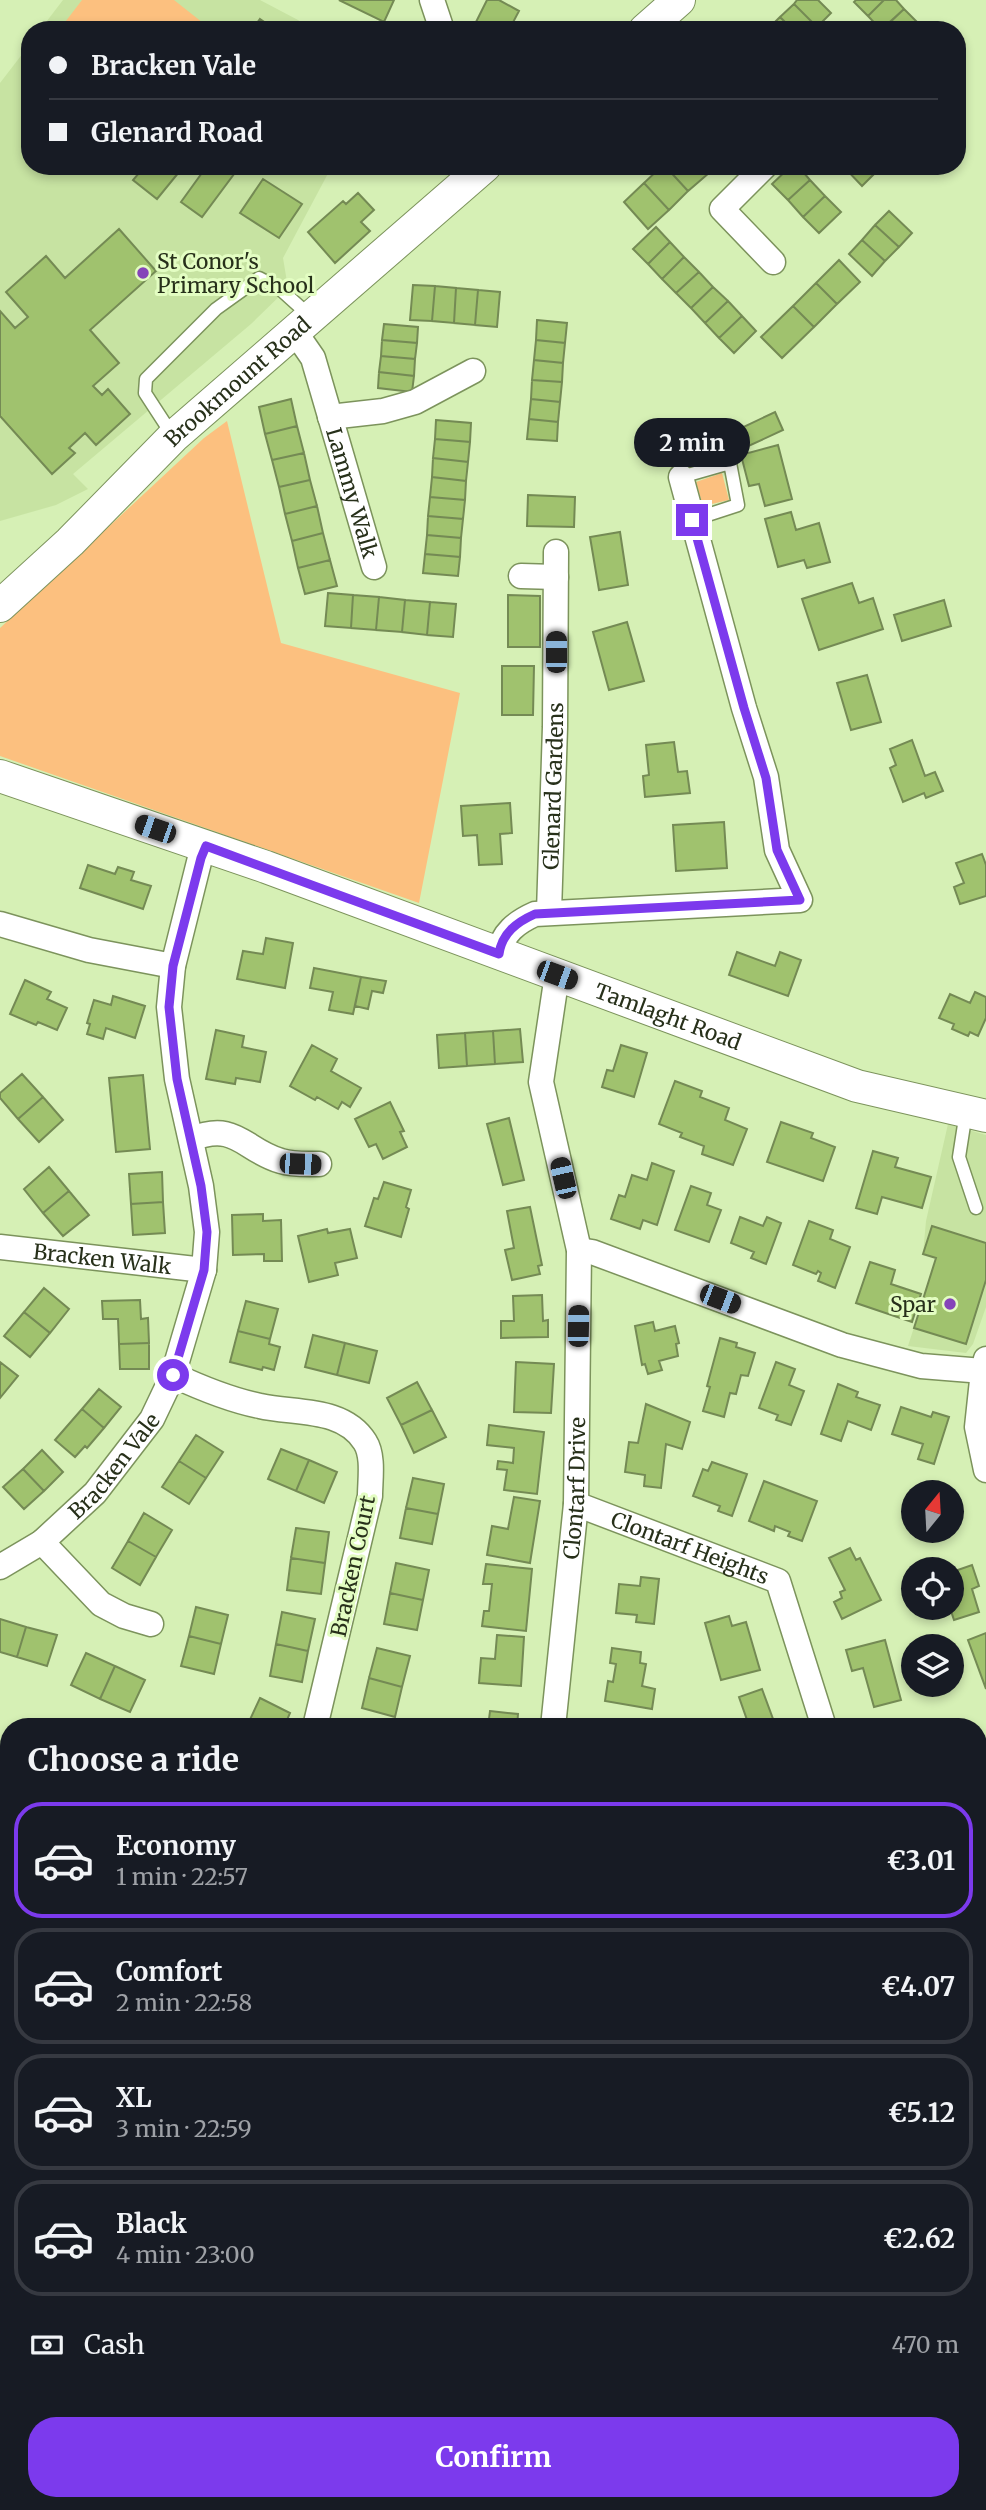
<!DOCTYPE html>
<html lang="en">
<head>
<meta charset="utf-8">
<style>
	:root { --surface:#171b24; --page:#20242c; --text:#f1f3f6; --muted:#9ea1a6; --line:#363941; --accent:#7c3aed }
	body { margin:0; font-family:Merriweather,serif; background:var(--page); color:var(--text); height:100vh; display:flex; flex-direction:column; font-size:26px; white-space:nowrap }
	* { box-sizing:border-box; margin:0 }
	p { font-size:23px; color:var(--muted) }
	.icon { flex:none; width:38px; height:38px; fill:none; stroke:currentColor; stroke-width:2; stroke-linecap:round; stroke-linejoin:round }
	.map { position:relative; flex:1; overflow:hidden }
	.side { position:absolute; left:0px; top:1718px; width:987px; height:793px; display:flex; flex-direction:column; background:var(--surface); border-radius:28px 28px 0 0; box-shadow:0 4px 10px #0003 }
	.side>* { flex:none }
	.banner { position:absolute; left:21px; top:21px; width:945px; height:154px; border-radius:28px; box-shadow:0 4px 10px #0003; display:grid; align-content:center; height:154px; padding:0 28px; background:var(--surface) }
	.needle { width:46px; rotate:18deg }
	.fabs { position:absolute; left:901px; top:1480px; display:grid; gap:14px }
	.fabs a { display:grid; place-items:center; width:63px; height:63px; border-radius:50%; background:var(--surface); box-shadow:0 4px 10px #0003; font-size:35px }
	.end { position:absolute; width:32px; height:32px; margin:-16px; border:9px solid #7c3aed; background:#fff; box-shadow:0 0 0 4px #fff }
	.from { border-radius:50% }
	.bubble { position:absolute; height:49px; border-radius:24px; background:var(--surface); box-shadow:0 4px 10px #0003; font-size:23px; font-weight:700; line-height:49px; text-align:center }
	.car { position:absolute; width:21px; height:42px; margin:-21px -10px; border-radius:9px; box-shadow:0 0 5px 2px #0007; background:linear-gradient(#222 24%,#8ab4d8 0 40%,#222 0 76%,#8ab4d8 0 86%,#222 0) }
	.banner b { display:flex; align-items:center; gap:24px; height:66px; font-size:26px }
	.banner b+b { border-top:2px solid var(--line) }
	.banner i { width:18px; height:18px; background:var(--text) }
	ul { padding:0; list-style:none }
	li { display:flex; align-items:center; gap:21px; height:116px; margin:0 14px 10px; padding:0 14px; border:4px solid var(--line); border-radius:28px }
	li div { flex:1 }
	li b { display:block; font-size:26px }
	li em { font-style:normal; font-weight:700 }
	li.active { border-color:var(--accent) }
	li>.icon { width:63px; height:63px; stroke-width:1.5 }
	h2 { padding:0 28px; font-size:32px; line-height:84px }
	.pay { display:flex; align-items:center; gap:18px; height:77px; padding:0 28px; font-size:26px }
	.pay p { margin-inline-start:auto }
	.cta { display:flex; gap:14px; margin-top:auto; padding:14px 28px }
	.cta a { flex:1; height:80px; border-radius:28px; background:var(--accent); color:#fff; font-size:28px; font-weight:700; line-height:80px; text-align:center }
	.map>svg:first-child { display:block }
	.built { fill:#c7e3a2 }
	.green { fill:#fcc07f }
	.building { fill:#a0c26e; stroke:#748a54; stroke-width:2 }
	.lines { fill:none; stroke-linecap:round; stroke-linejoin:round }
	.service-casing { stroke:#7c935c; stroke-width:15 }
	.minor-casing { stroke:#7c935c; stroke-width:27 }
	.tertiary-casing { stroke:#7c935c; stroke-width:34 }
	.service { stroke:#fff; stroke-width:12 }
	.minor { stroke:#fff; stroke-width:24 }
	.tertiary { stroke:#fff; stroke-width:32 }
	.route { stroke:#7c3aed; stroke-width:9 }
	.poi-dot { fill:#8544b9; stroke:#e3fdc2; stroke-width:2.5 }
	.labels { text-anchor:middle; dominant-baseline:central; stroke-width:6; stroke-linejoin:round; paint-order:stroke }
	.poi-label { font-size:21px; fill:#27301a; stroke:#e3fdc2; text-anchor:start }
	.street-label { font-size:21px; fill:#27301a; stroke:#e3fdc2 }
</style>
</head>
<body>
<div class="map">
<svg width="986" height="2510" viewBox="0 0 986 2510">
	<rect width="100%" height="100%" fill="#d6f0b5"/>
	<path class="built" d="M63,0H260L298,20L311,30H40Z
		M30,44V166H332L283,258L288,288L251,324L73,474L88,489L56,505L0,521V83Z
		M948,1124L986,1135V1307L973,1344L966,1353L908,1346L936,1259L923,1254L926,1221Z"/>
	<path class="green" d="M82,0H174L212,30H59Z
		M227,421L281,643L460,693L419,903L0,756V628L204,438Z
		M722,473L729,500L703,506L696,482Z"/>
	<path class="building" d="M339,0H394L384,22Z
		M487,0H499L519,11L509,30H472Z
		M797,0H818L831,13L817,27L794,4Z
		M856,0H884L868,16L854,2Z
		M884,0H896L904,9L881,30L868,16Z
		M794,4L817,27L814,30H793L780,17Z
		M904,9L918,23L911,30H882Z
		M780,17L793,30H767Z
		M260,19L276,30H252Z
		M145,166H184L157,199L133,180Z
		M207,166H240L202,217L181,202Z
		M662,166H665L688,191L669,210L644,183Z
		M665,166H702L709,173L688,191Z
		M791,166H798L810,180L788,200L772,184Z
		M843,166H877L879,169L862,186Z
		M263,179L302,204L279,238L240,213Z
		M810,180L825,196L803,217L788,200Z
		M644,183L669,210L648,229L624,202Z
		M358,193L374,210L361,222L370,231L335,263L308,232L343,201L346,204Z
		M825,196L841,212L819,233L803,217Z
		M889,211L912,233L899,247L875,225Z
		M875,225L899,247L885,261L862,240Z
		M656,227L670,242L648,264L633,249Z
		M119,229L156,271L90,330L119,363L93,386L102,395L108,389L130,414L96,445L85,433L69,448L75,453L52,474L0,416V311L15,328L28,317L6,292L46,256L65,278Z
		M862,240L885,261L872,276L849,254Z
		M670,242L684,257L662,279L648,264Z
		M684,257L699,272L676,293L662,279Z
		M839,260L860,282L837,304L816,283Z
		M699,272L713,287L691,308L676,293Z
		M816,283L837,304L814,327L793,306Z
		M413,285L435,286L432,321L410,320Z
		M435,286L456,288L454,323L432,321Z
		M713,287L728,301L705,323L691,308Z
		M456,288L478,290L475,325L454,323Z
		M478,290L500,292L497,327L475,325Z
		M728,301L742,316L719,338L705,323Z
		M793,306L814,327L782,358L761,337Z
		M742,316L756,331L734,353L719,338Z
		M537,320L567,323L565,343L536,340Z
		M384,324L418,327L417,343L382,340Z
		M382,340L417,343L415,359L381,356Z
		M536,340L565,343L563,363L534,360Z
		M381,356L415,359L414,376L379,372Z
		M534,360L563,363L562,382L532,380Z
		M379,372L414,376L412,392L378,388Z
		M532,380L562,382L560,402L531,399Z
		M291,399L297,426L265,434L259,407Z
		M531,399L560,402L558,422L529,419Z
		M775,412L783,430L742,449L733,432Z
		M529,419L558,422L557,441L527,439Z
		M436,420L471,423L470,442L435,439Z
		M297,426L304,453L272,460L265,434Z
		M435,439L470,442L468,462L433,458Z
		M778,445L792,499L765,506L759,484L749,486L741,455Z
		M304,453L310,480L279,487L272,460Z
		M433,458L468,462L466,481L432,477Z
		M432,477L466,481L465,500L430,497Z
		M310,480L317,506L285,514L279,487Z
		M528,495L575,497L574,527L527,526Z
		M430,497L465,500L463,519L428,516Z
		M317,506L323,533L292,541L285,514Z
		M791,512L796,530L819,523L830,562L807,568L804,560L778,567L765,519Z
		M428,516L463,519L461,538L427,535Z
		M620,532L628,585L599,590L590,537Z
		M323,533L330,560L298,568L292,541Z
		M427,535L461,538L460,557L425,554Z
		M425,554L460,557L458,576L423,573Z
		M330,560L337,586L305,594L298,568Z
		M852,583L859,603L873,598L883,629L819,650L802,599Z
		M328,593L353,595L351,628L325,626Z
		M353,595L379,597L376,630L351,628Z
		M508,595L540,596V647H508Z
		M379,597L405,600L402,632L376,630Z
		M405,600L430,602L427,635L402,632Z
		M944,600L951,626L902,641L894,615Z
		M430,602L456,604L453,637L427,635Z
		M627,622L644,681L609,690L593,632Z
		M502,666H534L533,715H502Z
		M867,675L881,722L851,730L837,683Z
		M912,740L925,776L935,772L943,791L926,798L924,793L903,802L890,768L896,765L890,749Z
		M674,742L678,772L687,771L690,793L645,797L643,776L649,775L646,745Z
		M510,803L512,833L500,834L502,864L479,865L477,835L463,836L461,806Z
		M724,822L727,868L676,871L673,825Z
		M982,854L986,865V896L960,904L954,887L964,883L956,863Z
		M88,865L115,874L118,867L134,872L131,880L151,886L143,909L80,888Z
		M266,938L293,943L285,988L237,979L243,951L263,954Z
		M737,952L775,966L780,952L801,960L788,996L729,975Z
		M314,968L361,977L353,1014L329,1010L333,992L310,988Z
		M361,977L386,981L383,993L372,991L368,1009L355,1006Z
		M25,980L51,992L47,999L67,1008L57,1030L38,1022L36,1025L10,1014Z
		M975,992L986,997V1018L978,1036L970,1032L968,1036L952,1029L954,1024L939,1018L950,994L970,1003Z
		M113,996L145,1006L135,1038L106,1028L103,1039L87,1034L90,1024L87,1023L94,1000L111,1005Z
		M520,1029L523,1062L495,1064L493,1031Z
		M216,1030L244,1036L242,1047L266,1052L260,1082L236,1078L235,1084L206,1079Z
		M493,1031L495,1064L467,1066L465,1033Z
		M465,1033L467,1066L439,1068L437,1035Z
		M312,1045L337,1059L331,1071L361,1088L350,1107L342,1102L338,1109L317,1097L315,1100L290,1086Z
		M621,1045L647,1053L634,1097L602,1087L607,1070L613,1071Z
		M22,1074L43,1097L18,1119L0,1098V1093Z
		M143,1075L150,1149L116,1152L109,1078Z
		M675,1081L702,1091L700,1097L729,1108L725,1120L747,1129L733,1165L702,1154L704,1146L680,1137L682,1133L659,1124Z
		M43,1097L63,1120L39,1142L18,1119Z
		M390,1102L404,1131L400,1132L407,1147L383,1159L376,1144L369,1147L355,1119Z
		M509,1118L524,1180L503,1185L487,1124Z
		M781,1122L813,1133L811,1138L835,1147L823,1181L767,1162Z
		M873,1151L898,1158L895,1167L931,1177L922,1208L882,1197L877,1214L856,1208Z
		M652,1163L674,1171L657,1225L643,1220L640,1229L611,1219L619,1195L625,1197L632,1175L647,1180Z
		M49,1167L69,1191L43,1213L24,1189Z
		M162,1172L163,1202L131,1204L129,1174Z
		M384,1182L411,1190L406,1207L409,1209L401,1237L365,1226L374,1198L378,1199Z
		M691,1186L711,1193L707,1205L721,1210L709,1242L675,1230Z
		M69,1191L89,1215L63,1236L43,1213Z
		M163,1202L165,1233L133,1235L131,1204Z
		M530,1207L542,1265L538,1266L540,1274L512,1280L505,1250L514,1248L507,1211Z
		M263,1214V1221L281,1220L282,1261H264V1254L233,1255L232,1215Z
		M740,1217L763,1226L767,1217L781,1223L766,1264L751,1258L754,1252L731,1243Z
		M809,1221L833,1230L830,1239L850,1247L835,1288L818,1281L821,1273L818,1271L816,1274L793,1265Z
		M932,1226L986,1243V1280L966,1344L914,1328L936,1258L923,1254Z
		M327,1229L328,1233L350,1229L357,1258L335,1263L338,1275L309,1282L298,1236Z
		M870,1262L895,1270L891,1284L921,1294L912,1322L856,1303Z
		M44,1288L69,1309L50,1333L24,1312Z
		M542,1295L543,1321L548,1320V1337L501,1338V1321H514L513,1296Z
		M140,1300L141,1319L148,1318L149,1343L119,1344L118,1319H103L102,1301Z
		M246,1301L278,1309L270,1339L238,1331Z
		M24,1312L50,1333L30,1357L4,1336Z
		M653,1322L655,1331L675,1326L679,1343L676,1344L678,1356L659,1361L662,1370L648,1374L645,1364L642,1365L635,1326Z
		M238,1331L270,1339L269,1344L280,1347L274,1370L263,1367L262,1370L230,1362Z
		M313,1335L345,1343L337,1375L305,1367Z
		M720,1338L737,1343L736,1347L755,1353L748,1376L741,1375L736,1394L730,1393L724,1417L703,1411L710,1387L707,1386Z
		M149,1343V1369H120L119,1344Z
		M345,1343L377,1351L369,1383L337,1375Z
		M0,1362L18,1376L0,1398Z
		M516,1362L554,1364L551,1413L514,1412Z
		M776,1362L795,1369L789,1385L804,1391L791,1425L776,1420L778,1415L759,1408Z
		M417,1382L432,1410L401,1425L387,1398Z
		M838,1384L858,1392L856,1397L880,1405L871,1430L848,1421L841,1441L821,1434Z
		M99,1389L121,1407L104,1428L82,1409Z
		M646,1404L690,1422L682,1449L666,1444L661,1488L644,1486L645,1475L625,1472L629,1442L638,1443Z
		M901,1407L931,1417L933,1412L949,1417L934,1464L918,1459L923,1444L892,1434Z
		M82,1409L104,1428L87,1448L85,1446L75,1457L55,1440Z
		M432,1410L446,1437L414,1453L401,1425Z
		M489,1425L544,1432L537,1494L504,1490L507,1470L497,1469L498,1461L513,1463L514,1448L487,1445Z
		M196,1435L223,1452L206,1478L179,1461Z
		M281,1449L309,1460L296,1491L268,1479Z
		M42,1450L63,1472L44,1491L23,1469Z
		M309,1460L337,1472L324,1503L296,1491Z
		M179,1461L206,1478L189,1504L162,1487Z
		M712,1462L747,1474L732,1516L718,1511L720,1506L693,1496L703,1469L708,1471Z
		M23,1469L44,1491L24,1509L3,1487Z
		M413,1478L444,1484L438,1514L406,1508Z
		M764,1481L817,1501L802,1541L788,1536L790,1532L775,1526L774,1531L749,1521Z
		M514,1497L540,1501L530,1563L487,1555L492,1526L508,1529Z
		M406,1508L438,1514L432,1544L400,1538Z
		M144,1513L172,1530L156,1557L128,1541Z
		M296,1528L329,1532L325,1563L291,1558Z
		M128,1541L156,1557L140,1585L112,1568Z
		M850,1548L856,1560L860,1558L881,1600L842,1619L834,1602L842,1598L840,1592L845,1590L829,1558Z
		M291,1558L325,1563L321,1594L287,1590Z
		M396,1563L429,1570L423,1600L390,1593Z
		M486,1564L532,1569L526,1631L482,1626L484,1611H489L492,1584H483Z
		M972,1565L979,1586L972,1589L979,1612L954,1620L950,1608H952V1572Z
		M641,1577L659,1579L654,1624L636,1622L637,1615L616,1613L619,1584L640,1586Z
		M390,1593L423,1600L417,1630L384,1624Z
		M196,1607L228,1615L221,1644L189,1636Z
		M282,1612L315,1619L308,1651L276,1644Z
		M729,1616L732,1626L746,1622L760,1670L721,1680L705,1623Z
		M0,1619L26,1627L17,1657L0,1652Z
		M26,1627L57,1635L47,1666L17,1657Z
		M986,1633V1689L968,1640Z
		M497,1635L524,1637L521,1686L479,1683L481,1658L495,1659Z
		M189,1636L221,1644L214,1674L181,1666Z
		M885,1640L901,1700L874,1707L863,1668L852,1671L846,1650Z
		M276,1644L308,1651L302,1682L270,1676Z
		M377,1648L410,1656L402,1687L369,1678Z
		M612,1648L641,1652L640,1663L646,1664L642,1686L655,1689L652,1709L605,1701L608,1681L613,1682L616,1664L610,1663Z
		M86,1653L115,1666L100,1699L71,1685Z
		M115,1666L145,1680L130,1712L100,1699Z
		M369,1678L402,1687L395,1717L362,1708Z
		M762,1689L776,1727H727L747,1720L739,1697Z
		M260,1698L290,1713L284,1727L247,1726Z
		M490,1711L518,1714L517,1727H488Z
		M0,1776L9,1778L1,1810H0Z
		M9,1778V1812L1,1810Z
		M982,1942L986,1965L978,1967V1943Z
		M986,1965V1989L978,1991V1967Z
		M978,2030L986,2038L985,2069L978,2062Z
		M0,2144L9,2149V2170L0,2184Z
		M982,2252L986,2259V2289L978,2293V2254Z
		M9,2332V2365L0,2360V2346Z
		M45,2502H83V2503L79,2510H44L41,2509Z
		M653,2502H665L668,2510H635Z
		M768,2502H797L798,2503L783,2510H772Z
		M986,2502V2510H964L963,2505Z"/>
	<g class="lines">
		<g class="service-casing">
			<path id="service" d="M173,436L145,393L146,379L216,309L259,278L280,289L311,317
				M681,477L730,463L738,505L692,520
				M966,1112L959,1157L976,1208"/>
		</g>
		<g class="minor-casing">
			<g id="minor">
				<path d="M432,0L442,30"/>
				<path d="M765,166L722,209L773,262"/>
				<path id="s1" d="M295,332L313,358L374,567"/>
				<path d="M330,417L383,411L415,402L473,371"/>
				<path d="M521,576L556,577"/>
				<path id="s2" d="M549,912L555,727L556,552"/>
				<path d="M0,924L89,950L173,966"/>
				<path d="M499,954C502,933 517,922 535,914L800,900L777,850L766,777L744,708L681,477"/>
				<path d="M191,1139C237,1121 243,1150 281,1161C293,1165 307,1164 319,1164"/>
				<path id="s3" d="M0,1247L204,1270"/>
				<path d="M579,1250L592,1252L842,1345L921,1366L983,1371"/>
				<path d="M986,1359L983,1371L977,1427L986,1470"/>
				<path d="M173,1375C201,1388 230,1400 260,1406C295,1414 343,1407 365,1442C374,1456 370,1480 370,1496L315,1727"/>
				<path id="s4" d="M576,1504L778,1581L824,1727"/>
				<path d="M42,1542L101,1604L124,1616L151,1624"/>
				<path id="s5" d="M0,1567L42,1542L95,1493L152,1419L173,1375L204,1270L207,1232L201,1186L177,1079L169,1007L173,966L200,858L206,846"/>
				<path id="s6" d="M553,1727L576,1504L579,1250L541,1082L557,975"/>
				<path d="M0,1839L9,1840"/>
				<path d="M0,2054L9,2039"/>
				<path d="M978,2220L986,2217"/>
				<path d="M0,2228L9,2234"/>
				<path d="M0,2417L9,2421"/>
				<path d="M978,2462L986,2458"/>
				<path d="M193,2502L211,2510"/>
				<path d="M404,2502L418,2510"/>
				<path d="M545,2502L554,2510"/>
				<path d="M719,2502L722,2510"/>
				<path d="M115,2510L118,2502"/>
				<path d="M440,2510L445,2502"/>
				<path d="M865,2510L883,2502"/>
			</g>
		</g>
		<g class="tertiary-casing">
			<g id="tertiary">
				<path d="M645,30L679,0"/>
				<path id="s7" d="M0,606L70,542L173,437L485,166"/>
				<path id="s8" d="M0,776L266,867L857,1086L986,1116"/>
			</g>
		</g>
		<use href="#service" class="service"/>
		<use href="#minor" class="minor"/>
		<use href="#tertiary" class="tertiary"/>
	</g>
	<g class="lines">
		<path class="route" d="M173,1375L204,1270L207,1232L201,1186L177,1079L169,1007L173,966L201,858L206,846L499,954C502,933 517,922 535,914L800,900L777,850L766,778L744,708L692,520"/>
	</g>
	<g class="poi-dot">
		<circle cx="143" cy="273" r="7"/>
		<circle cx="950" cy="1304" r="7"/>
	</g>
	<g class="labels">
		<g class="poi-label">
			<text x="157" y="261">St Conor's<tspan x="157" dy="24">Primary School</tspan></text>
			<text x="936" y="1304" text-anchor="end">Spar</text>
		</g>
		<g class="street-label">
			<text stroke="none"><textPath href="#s7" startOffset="327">Brookmount Road</textPath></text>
			<text stroke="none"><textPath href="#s1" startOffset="172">Lammy Walk</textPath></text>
			<text stroke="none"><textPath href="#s2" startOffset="126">Glenard Gardens</textPath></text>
			<text stroke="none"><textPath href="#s8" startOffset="710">Tamlaght Road</textPath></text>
			<text stroke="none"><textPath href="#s3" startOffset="103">Bracken Walk</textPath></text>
			<text stroke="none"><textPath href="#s5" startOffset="154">Bracken Vale</textPath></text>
			<text stroke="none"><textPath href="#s6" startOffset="240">Clontarf Drive</textPath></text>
			<text stroke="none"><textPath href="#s4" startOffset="122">Clontarf Heights</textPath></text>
			<text transform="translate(353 1566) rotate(-78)">Bracken Court</text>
		</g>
	</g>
</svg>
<div class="fabs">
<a><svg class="needle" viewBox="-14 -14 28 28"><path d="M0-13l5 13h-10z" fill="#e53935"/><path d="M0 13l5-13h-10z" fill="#9ea1a6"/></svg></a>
<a><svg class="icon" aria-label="locate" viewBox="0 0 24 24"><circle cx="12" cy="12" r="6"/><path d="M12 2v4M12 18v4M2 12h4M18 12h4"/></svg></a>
<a><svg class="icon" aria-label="layers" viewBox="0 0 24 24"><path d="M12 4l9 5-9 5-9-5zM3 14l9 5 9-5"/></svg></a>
</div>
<i class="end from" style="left:173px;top:1375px"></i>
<i class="end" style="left:692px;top:520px"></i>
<div class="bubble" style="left:634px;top:418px;width:116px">2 min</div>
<i class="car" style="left:556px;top:652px;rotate:0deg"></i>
<i class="car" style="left:155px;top:829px;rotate:289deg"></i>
<i class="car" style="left:557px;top:975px;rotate:110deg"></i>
<i class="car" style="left:300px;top:1164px;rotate:92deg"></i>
<i class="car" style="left:563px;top:1178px;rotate:347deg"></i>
<i class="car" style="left:720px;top:1299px;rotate:111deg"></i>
<i class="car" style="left:578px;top:1326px;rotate:1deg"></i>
<div class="banner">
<b><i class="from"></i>Bracken Vale</b>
<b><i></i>Glenard Road</b>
</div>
<section class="side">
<h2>Choose a ride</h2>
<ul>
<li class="active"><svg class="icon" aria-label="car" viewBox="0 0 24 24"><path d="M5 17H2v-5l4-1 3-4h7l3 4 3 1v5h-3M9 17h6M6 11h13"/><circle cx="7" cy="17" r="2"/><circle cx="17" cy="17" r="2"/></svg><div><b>Economy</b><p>1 min · 22:57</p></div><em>€3.01</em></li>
<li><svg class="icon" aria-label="car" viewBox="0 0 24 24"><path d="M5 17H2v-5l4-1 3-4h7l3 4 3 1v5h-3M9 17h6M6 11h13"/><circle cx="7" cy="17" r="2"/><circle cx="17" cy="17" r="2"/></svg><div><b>Comfort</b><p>2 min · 22:58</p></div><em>€4.07</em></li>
<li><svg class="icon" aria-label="car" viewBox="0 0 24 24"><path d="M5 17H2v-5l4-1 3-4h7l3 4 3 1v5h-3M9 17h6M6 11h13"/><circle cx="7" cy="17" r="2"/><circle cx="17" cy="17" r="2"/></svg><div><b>XL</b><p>3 min · 22:59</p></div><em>€5.12</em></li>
<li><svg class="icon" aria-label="car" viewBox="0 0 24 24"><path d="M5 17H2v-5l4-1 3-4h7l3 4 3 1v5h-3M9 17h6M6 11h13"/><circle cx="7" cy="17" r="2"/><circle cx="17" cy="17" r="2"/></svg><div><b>Black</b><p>4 min · 23:00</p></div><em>€2.62</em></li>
</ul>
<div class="pay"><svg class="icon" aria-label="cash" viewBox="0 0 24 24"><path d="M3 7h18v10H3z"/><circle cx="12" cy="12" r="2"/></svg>Cash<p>470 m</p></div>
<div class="cta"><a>Confirm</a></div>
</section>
</div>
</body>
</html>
